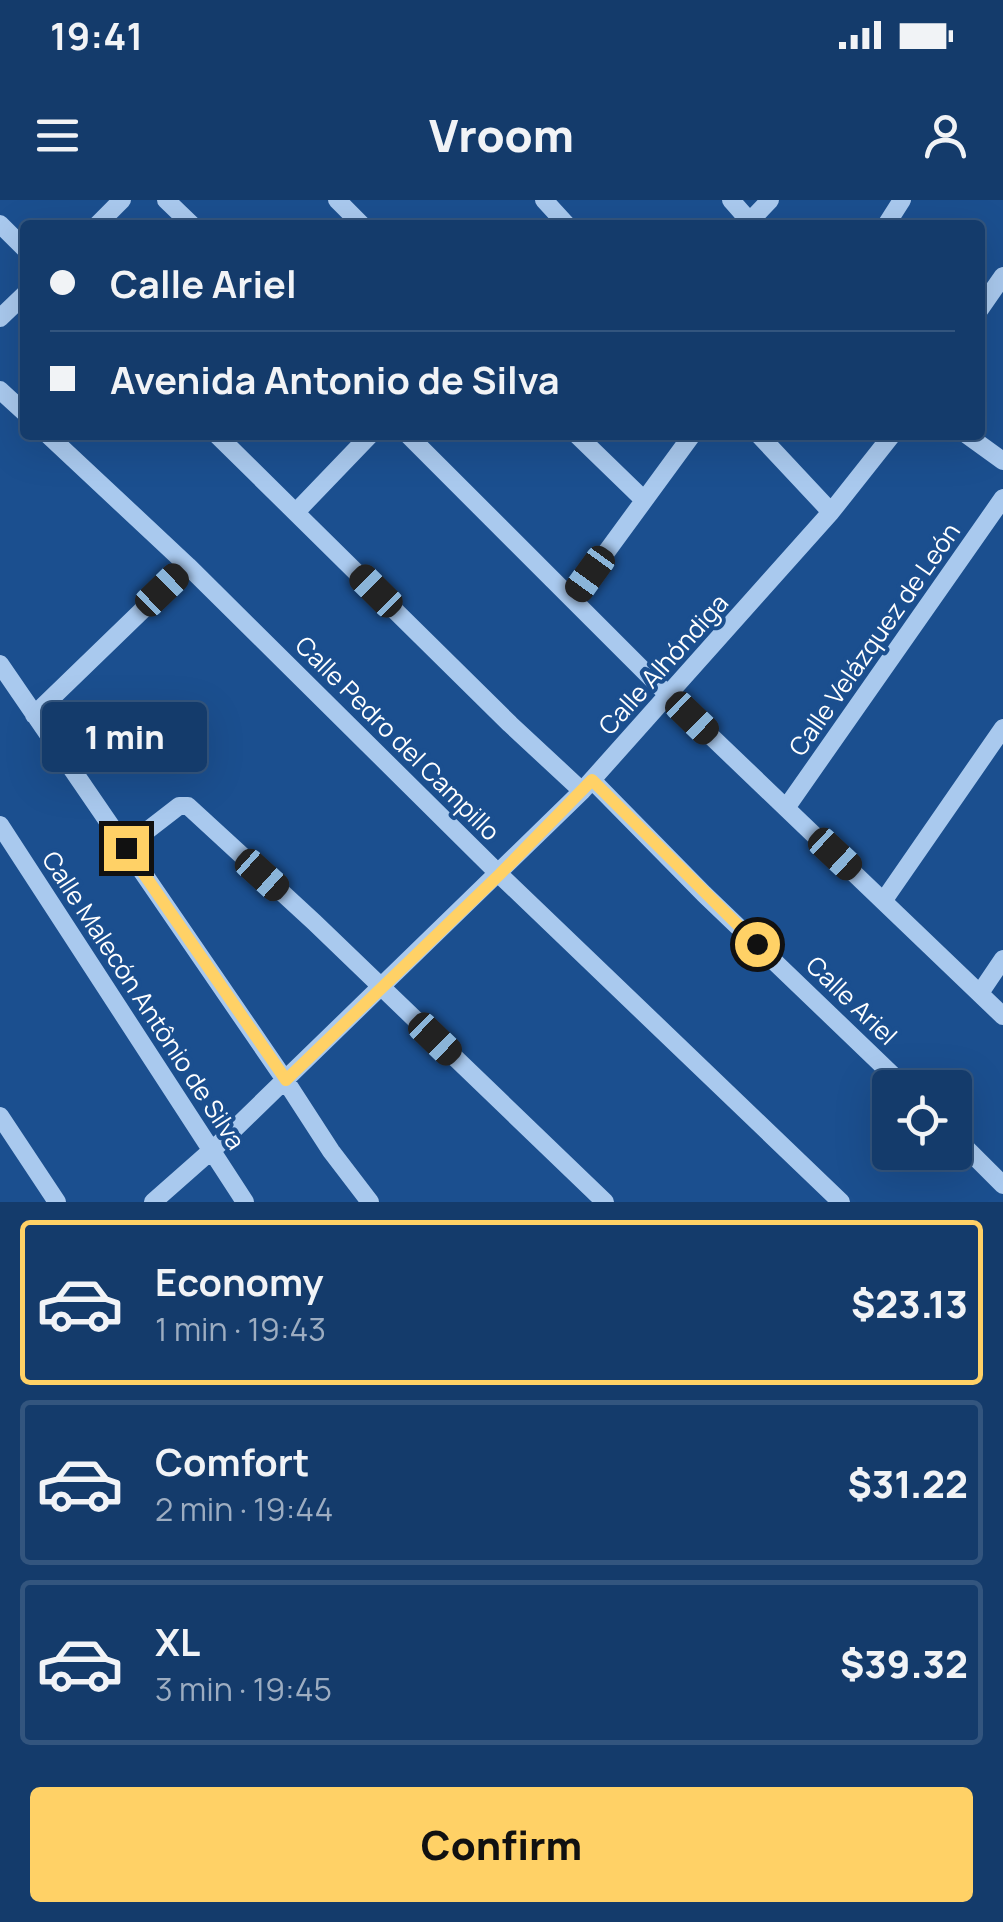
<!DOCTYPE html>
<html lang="en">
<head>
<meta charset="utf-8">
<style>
	:root { --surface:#143b6b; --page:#214673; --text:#f1f3f6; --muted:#9dadc1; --line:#33557e; --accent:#ffd166 }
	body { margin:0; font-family:Manrope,sans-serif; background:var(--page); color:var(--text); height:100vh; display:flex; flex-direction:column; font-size:38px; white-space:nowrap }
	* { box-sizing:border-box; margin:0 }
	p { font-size:32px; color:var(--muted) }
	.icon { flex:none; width:55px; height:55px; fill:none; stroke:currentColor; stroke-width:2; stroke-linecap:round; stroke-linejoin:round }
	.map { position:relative; height:1002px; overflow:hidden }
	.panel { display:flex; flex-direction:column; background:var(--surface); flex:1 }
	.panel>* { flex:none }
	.hud { position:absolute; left:20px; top:20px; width:965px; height:220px; border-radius:10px; box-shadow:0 10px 40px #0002,0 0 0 2px var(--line); display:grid; align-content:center; height:220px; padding:0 30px; background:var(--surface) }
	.controls { position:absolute; left:872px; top:870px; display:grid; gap:20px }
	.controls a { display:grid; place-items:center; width:100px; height:100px; border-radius:10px; background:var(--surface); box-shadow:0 10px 40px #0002,0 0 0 2px var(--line); font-size:50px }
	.end { position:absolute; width:45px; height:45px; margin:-22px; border:12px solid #ffd166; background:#111; box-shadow:0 0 0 5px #111 }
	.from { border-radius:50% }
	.bubble { position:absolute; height:70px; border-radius:10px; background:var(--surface); box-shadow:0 10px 40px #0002,0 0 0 2px var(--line); font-size:32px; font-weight:800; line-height:70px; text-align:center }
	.car { position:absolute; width:30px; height:60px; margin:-30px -15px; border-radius:12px; box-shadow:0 0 8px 2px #0007; background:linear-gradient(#222 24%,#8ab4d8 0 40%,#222 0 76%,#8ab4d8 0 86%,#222 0) }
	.hud b { display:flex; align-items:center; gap:35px; height:95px; font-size:38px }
	.hud b+b { border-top:2px solid var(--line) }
	.hud i { width:25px; height:25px; background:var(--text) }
	ul { padding:18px 0 0; list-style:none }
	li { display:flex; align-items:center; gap:30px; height:165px; margin:0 20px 15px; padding:0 10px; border:5px solid var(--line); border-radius:10px }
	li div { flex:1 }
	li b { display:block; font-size:38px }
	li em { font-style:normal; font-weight:800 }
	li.current { border-color:var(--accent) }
	li>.icon { width:90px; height:90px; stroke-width:1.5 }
	.action { display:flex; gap:20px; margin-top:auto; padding:20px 30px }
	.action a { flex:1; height:115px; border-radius:10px; background:var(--accent); color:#111; font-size:40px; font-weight:800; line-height:115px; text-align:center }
	.status { display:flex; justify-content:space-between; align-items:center; height:70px; padding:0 50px; background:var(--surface); direction:ltr }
	.status svg { height:28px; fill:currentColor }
	header { display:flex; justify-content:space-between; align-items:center; height:130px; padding:0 30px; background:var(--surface); font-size:45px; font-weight:800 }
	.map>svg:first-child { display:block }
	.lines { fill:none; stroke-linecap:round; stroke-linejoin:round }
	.minor { stroke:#a9c9ee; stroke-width:18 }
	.route { stroke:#ffd166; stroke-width:12 }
	.labels { text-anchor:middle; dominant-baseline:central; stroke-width:8; stroke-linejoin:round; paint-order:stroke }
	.street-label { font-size:25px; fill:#fff; stroke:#1b4f8f }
</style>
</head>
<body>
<div class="status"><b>19:41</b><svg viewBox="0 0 49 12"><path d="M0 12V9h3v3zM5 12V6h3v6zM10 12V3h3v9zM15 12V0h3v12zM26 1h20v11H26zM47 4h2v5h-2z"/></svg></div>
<header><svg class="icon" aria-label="menu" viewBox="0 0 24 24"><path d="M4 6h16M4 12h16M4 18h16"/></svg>Vroom<svg class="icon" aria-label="person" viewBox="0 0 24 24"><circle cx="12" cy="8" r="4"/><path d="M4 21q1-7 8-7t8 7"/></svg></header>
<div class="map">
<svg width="1003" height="1002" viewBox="0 0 1003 1002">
	<rect width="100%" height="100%" fill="#1b4f8f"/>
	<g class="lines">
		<path class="minor" d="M166,0L192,25
			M337,0L362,25
			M544,0L567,25
			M731,0L753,25
			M750,21L770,0
			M0,24L25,49
			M97,25L122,0
			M886,25L902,0
			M980,109L1003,76
			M0,118L25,94
			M0,190L25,213
			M48,235L188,366L499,674L841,1002
			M217,235L510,524L582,591
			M408,235L669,496L1003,816
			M577,235L644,300
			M759,235L831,312
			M967,235L1003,261
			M296,312L370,235
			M572,399L692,235
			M0,464L285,880L331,951L370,1002
			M34,515L188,366
			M592,580L704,694L906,888
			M786,608L1003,298
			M0,625L245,1002
			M126,647L179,606H188L314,722L605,1002
			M884,700L1003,528
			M980,793L1003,759
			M0,916L57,1002
			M955,937L1003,985
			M153,1002L221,942L582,591L831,312L892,235"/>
	</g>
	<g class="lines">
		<path class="route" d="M126,648L286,880L500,674L592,580L757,744"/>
	</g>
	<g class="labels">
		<g class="street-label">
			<text transform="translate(874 439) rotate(-55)">Calle Velázquez de León</text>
			<text transform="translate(663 464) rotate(-48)">Calle Alhóndiga</text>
			<text transform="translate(398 538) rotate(45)">Calle Pedro del Campillo</text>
			<text transform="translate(144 800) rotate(57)">Calle Malecón Antônio de Silva</text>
			<text transform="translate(852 800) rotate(44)">Calle Ariel</text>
		</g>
	</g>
</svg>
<div class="controls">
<a><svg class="icon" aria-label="locate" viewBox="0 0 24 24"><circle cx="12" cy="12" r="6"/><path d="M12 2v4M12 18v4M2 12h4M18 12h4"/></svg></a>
</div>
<i class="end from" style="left:757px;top:744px"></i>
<i class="end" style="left:126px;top:648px"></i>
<div class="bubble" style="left:42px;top:502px;width:165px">1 min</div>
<i class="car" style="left:590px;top:374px;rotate:216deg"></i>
<i class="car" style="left:162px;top:390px;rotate:46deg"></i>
<i class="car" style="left:376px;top:391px;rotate:315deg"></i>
<i class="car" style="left:692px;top:518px;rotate:134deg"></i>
<i class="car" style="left:835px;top:654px;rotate:133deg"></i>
<i class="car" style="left:262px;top:675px;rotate:132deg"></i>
<i class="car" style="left:435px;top:839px;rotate:134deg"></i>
<div class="hud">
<b><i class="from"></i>Calle Ariel</b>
<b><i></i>Avenida Antonio de Silva</b>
</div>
</div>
<section class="panel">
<ul>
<li class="current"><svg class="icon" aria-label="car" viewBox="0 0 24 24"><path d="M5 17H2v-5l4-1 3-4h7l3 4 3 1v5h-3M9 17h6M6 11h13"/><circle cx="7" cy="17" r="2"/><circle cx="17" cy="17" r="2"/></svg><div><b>Economy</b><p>1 min · 19:43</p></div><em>$23.13</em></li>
<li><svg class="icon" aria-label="car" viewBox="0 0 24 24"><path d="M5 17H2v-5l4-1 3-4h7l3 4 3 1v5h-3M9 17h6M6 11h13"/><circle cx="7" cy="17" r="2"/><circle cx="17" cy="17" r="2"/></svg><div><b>Comfort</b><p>2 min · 19:44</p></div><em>$31.22</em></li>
<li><svg class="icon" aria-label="car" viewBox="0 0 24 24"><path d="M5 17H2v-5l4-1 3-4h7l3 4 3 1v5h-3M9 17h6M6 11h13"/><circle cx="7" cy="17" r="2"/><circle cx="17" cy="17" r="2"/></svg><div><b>XL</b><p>3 min · 19:45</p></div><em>$39.32</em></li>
</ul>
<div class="action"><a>Confirm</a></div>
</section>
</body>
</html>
